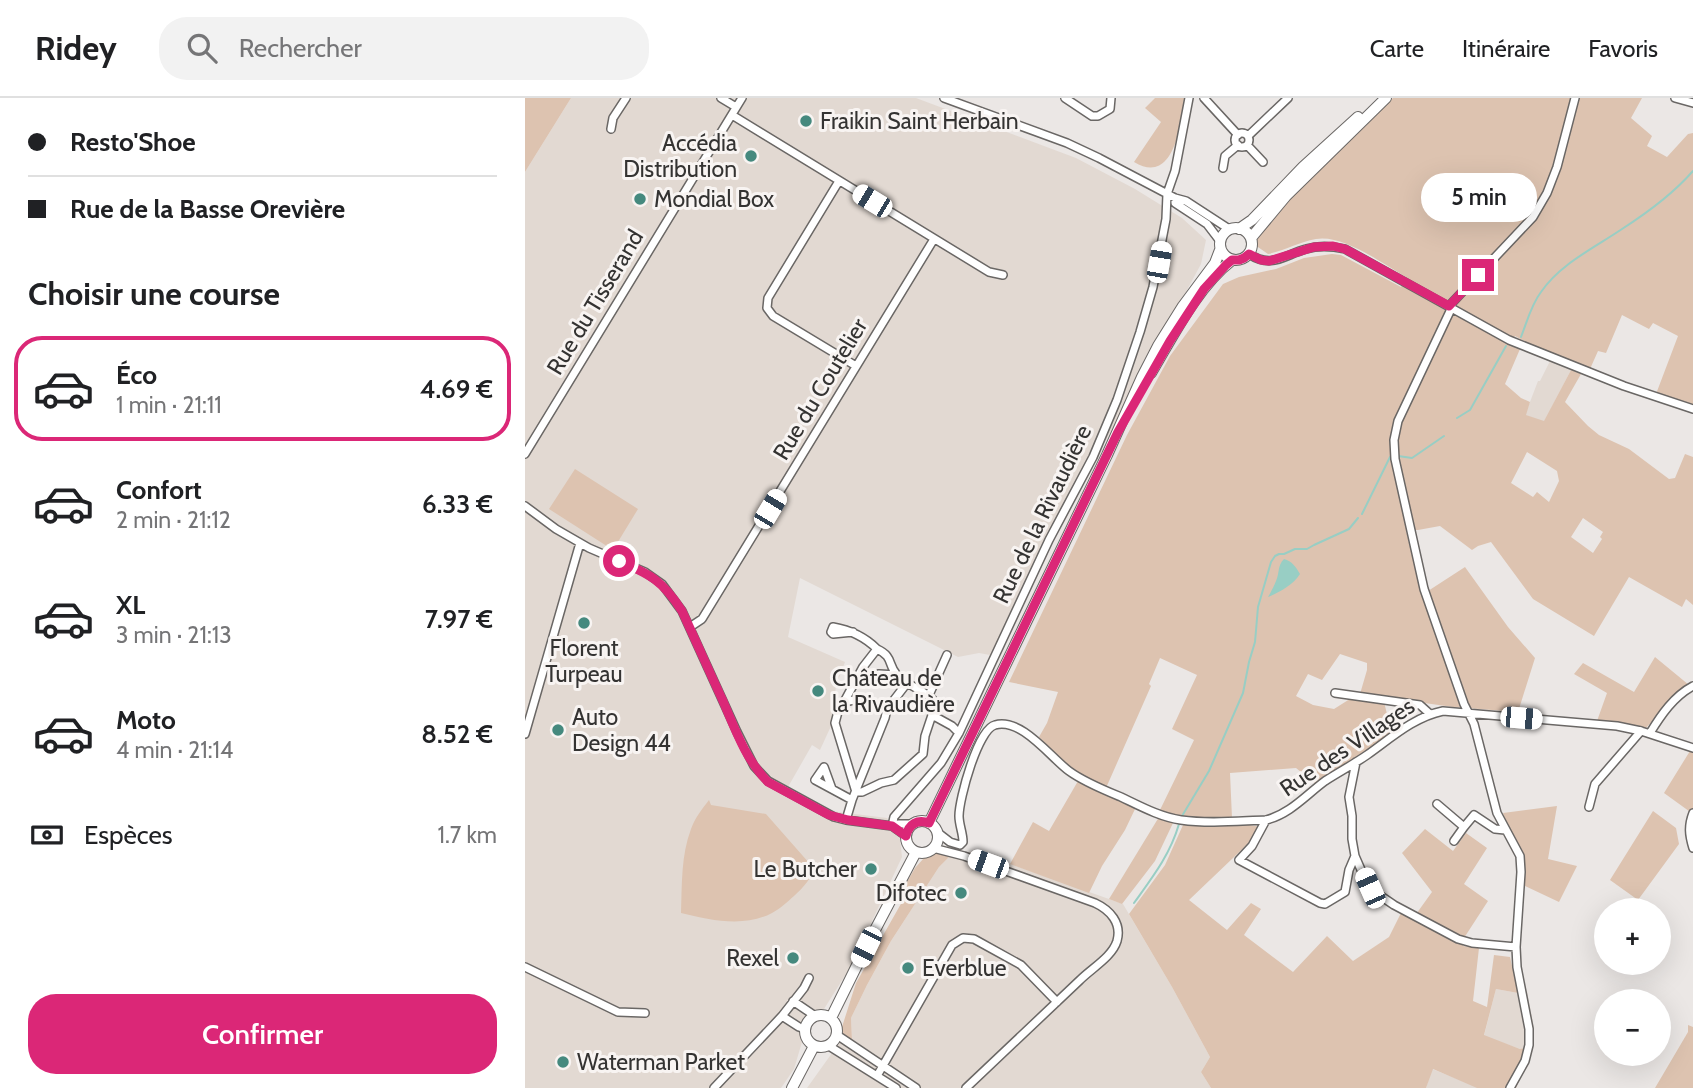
<!DOCTYPE html>
<html lang="fr">
<head>
<meta charset="utf-8">
<style>
	:root { --surface:#fff; --page:#f2f2f2; --text:#202124; --muted:#757577; --line:#e0e0e0; --accent:#db2777 }
	body { margin:0; font-family:Cabin,sans-serif; background:var(--page); color:var(--text); height:100vh; display:flex; flex-direction:column; font-size:26px; white-space:nowrap }
	* { box-sizing:border-box; margin:0 }
	p { font-size:23px; color:var(--muted) }
	.icon { flex:none; width:38px; height:38px; fill:none; stroke:currentColor; stroke-width:2; stroke-linecap:round; stroke-linejoin:round }
	.map { position:relative; flex:1; overflow:hidden }
	.details { display:flex; flex-direction:column; background:var(--surface); width:525px }
	.details>* { flex:none }
	.banner { display:grid; align-content:center; height:154px; padding:0 28px; background:var(--surface) }
	.controls { position:absolute; left:1069px; top:800px; display:grid; gap:14px }
	.controls a { display:grid; place-items:center; width:77px; height:77px; border-radius:50%; background:var(--surface); box-shadow:0 7px 28px #0002; font-size:35px }
	.end { position:absolute; width:32px; height:32px; margin:-16px; border:9px solid #db2777; background:#fff; box-shadow:0 0 0 4px #fff }
	.from { border-radius:50% }
	.bubble { position:absolute; height:49px; border-radius:24px; background:var(--surface); box-shadow:0 7px 28px #0002; font-size:23px; font-weight:600; line-height:49px; text-align:center }
	.car { position:absolute; width:21px; height:42px; margin:-21px -10px; border-radius:9px; box-shadow:0 0 5px 2px #0007; background:linear-gradient(#fff 24%,#345 0 40%,#fff 0 76%,#345 0 86%,#fff 0) }
	.banner b { display:flex; align-items:center; gap:24px; height:66px; font-size:26px }
	.banner b+b { border-top:2px solid var(--line) }
	.banner i { width:18px; height:18px; background:var(--text) }
	ul { padding:0; list-style:none }
	li { display:flex; align-items:center; gap:21px; height:105px; margin:0 14px 10px; padding:0 14px; border:4px solid transparent; border-radius:28px }
	li div { flex:1 }
	li b { display:block; font-size:26px }
	li em { font-style:normal; font-weight:600 }
	li.on { border-color:var(--accent) }
	li>.icon { width:63px; height:63px; stroke-width:1.5 }
	h2 { padding:0 28px; font-size:32px; line-height:84px }
	.pay { display:flex; align-items:center; gap:18px; height:77px; padding:0 28px; font-size:26px }
	.pay p { margin-inline-start:auto }
	.primary-button { display:flex; gap:14px; margin-top:auto; padding:14px 28px }
	.primary-button a { flex:1; height:80px; border-radius:28px; background:var(--accent); color:#fff; font-size:28px; font-weight:600; line-height:80px; text-align:center }
	header { display:flex; align-items:center; gap:42px; box-sizing:border-box; height:98px; padding:0 35px; background:var(--surface); border-bottom:2px solid var(--line) }
	header strong { font-size:33px }
	nav { display:flex; gap:38px; margin-inline-start:auto; font-size:24px }
	.search { width:490px; height:63px; background:var(--page); display:flex; align-items:center; gap:18px; box-sizing:border-box; padding:0 24px; border-radius:28px; color:var(--muted); font-size:26px }
	main { display:flex; flex:1; min-height:0 }
	.map>svg:first-child { display:block }
	.built { fill:#e2d9d2 }
	.green { fill:#ddc3b0; fill-rule:evenodd }
	.water { fill:#98cec4 }
	.lines { fill:none; stroke-linecap:round; stroke-linejoin:round }
	.stream { stroke:#98cec4; stroke-width:2 }
	.minor-casing { stroke:#6a6765; stroke-width:10 }
	.major-casing { stroke:#6a6765; stroke-width:12 }
	.minor { stroke:#fff; stroke-width:7 }
	.major { stroke:#fff; stroke-width:10 }
	.route { stroke:#db2777; stroke-width:9 }
	.poi-dot { fill:#45897e; stroke:#f8f4f2; stroke-width:2.5 }
	.labels { text-anchor:middle; dominant-baseline:central; stroke-width:6; stroke-linejoin:round; paint-order:stroke }
	.poi-label { font-size:23px; fill:#343332; stroke:#f8f4f2; text-anchor:start }
	.street-label { font-size:23px; fill:#343332; stroke:#f8f4f2 }
</style>
</head>
<body>
<header>
<strong>Ridey</strong>
<div class="search"><svg class="icon" aria-label="search" viewBox="0 0 24 24"><circle cx="10" cy="10" r="6"/><path d="M15 15l6 6"/></svg>Rechercher</div>
<nav><a>Carte</a><a>Itinéraire</a><a>Favoris</a></nav>
</header>
<main>
<section class="details">
<div class="banner">
<b><i class="from"></i>Resto'Shoe</b>
<b><i></i>Rue de la Basse Orevière</b>
</div>
<h2>Choisir une course</h2>
<ul>
<li class="on"><svg class="icon" aria-label="car" viewBox="0 0 24 24"><path d="M5 17H2v-5l4-1 3-4h7l3 4 3 1v5h-3M9 17h6M6 11h13"/><circle cx="7" cy="17" r="2"/><circle cx="17" cy="17" r="2"/></svg><div><b>Éco</b><p>1 min · 21:11</p></div><em>4.69 €</em></li>
<li><svg class="icon" aria-label="car" viewBox="0 0 24 24"><path d="M5 17H2v-5l4-1 3-4h7l3 4 3 1v5h-3M9 17h6M6 11h13"/><circle cx="7" cy="17" r="2"/><circle cx="17" cy="17" r="2"/></svg><div><b>Confort</b><p>2 min · 21:12</p></div><em>6.33 €</em></li>
<li><svg class="icon" aria-label="car" viewBox="0 0 24 24"><path d="M5 17H2v-5l4-1 3-4h7l3 4 3 1v5h-3M9 17h6M6 11h13"/><circle cx="7" cy="17" r="2"/><circle cx="17" cy="17" r="2"/></svg><div><b>XL</b><p>3 min · 21:13</p></div><em>7.97 €</em></li>
<li><svg class="icon" aria-label="car" viewBox="0 0 24 24"><path d="M5 17H2v-5l4-1 3-4h7l3 4 3 1v5h-3M9 17h6M6 11h13"/><circle cx="7" cy="17" r="2"/><circle cx="17" cy="17" r="2"/></svg><div><b>Moto</b><p>4 min · 21:14</p></div><em>8.52 €</em></li>
</ul>
<div class="pay"><svg class="icon" aria-label="cash" viewBox="0 0 24 24"><path d="M3 7h18v10H3z"/><circle cx="12" cy="12" r="2"/></svg>Espèces<p>1.7 km</p></div>
<div class="primary-button"><a>Confirmer</a></div>
</section>
<div class="map">
<svg width="1168" height="990" viewBox="0 0 1168 990">
	<rect width="100%" height="100%" fill="#ebe7e5"/>
	<path class="built" d="M46,0H391L551,60L610,91L657,120L681,142L676,166L465,557L454,555L433,559L275,480L263,539L320,564L311,588L306,628L295,652L287,647L263,689L306,713L362,720L375,741L377,759L326,868L299,911L285,917L280,922L275,934L277,944L269,971L256,990H0V74Z
		M1025,263L1046,272L1019,324L1000,317L1013,283H1015Z
		M449,753L598,806L647,889L685,959L676,974L686,990H282L312,948L318,936L327,942L326,920L342,887L366,843L414,769L424,759Z
		M971,891L993,895L1002,893L1009,930L1008,948L995,951L959,938Z
		M907,971L952,989V990H901Z"/>
	<path class="green" d="M0,0H46L0,74Z
		M630,0H659C656,27 649,88 609,64L636,24L620,10Z
		M868,0H1117L1106,20L1127,38L1122,48L1142,59L1163,36L1168,35V308L1131,296L1153,238L1128,225L1124,231L1097,217L1081,255L1073,253L1065,271L1001,244L990,238L985,246L995,251L980,286L996,300L1005,304L1001,317L1019,323L1046,272L1056,276L1040,304L1063,328L1074,337L1104,351L1144,381L1150,380L1160,356L1168,359V507L1161,501L1157,509L1104,479L1069,538L1008,501L966,444L953,448L947,452L915,428L893,432H881L896,496L903,493L940,469L983,529L1010,560L993,614L928,609L835,596L842,572V565L815,556L797,582L783,576L771,598L788,607L809,611L828,599L859,604L867,636L792,687L771,670L705,675L707,720H660L635,712L669,642L647,631L672,577L635,560L624,586L626,588L581,690L545,670L514,639L522,625L533,594L484,584L602,337L645,258L698,186L714,179L751,171L779,160L807,156L816,157L876,189L881,179C858,166 818,136 791,141C774,144 759,153 743,156L730,147V141L736,132L782,82ZM1002,354L1032,373L1034,383L1024,404L1012,394L1008,399L986,385ZM1058,420L1078,434L1075,439L1077,441L1068,455L1046,439Z
		M50,371L113,411L88,452L24,411Z
		M1130,559L1164,587L1154,593L1121,630L1072,623L1082,595L1049,576L1058,565L1109,594Z
		M1165,653L1168,654V716L1139,695Z
		M553,683L611,709L600,732L577,768L564,795L485,766L508,724L524,733Z
		M184,702L186,707L241,716L285,766L290,767C288,779 278,790 269,798C262,804 255,811 247,815C219,830 185,822 156,815C157,787 156,757 166,731C170,720 177,711 184,702Z
		M1032,708L1023,761L1052,768L1034,804L998,787L997,758L993,745L984,733L978,715Z
		M1128,713L1151,730L1154,746L1113,802L1085,782Z
		M634,719L648,725L630,763L597,806L584,801Z
		M718,726L736,729L730,739L664,802L702,832L726,805L736,811L719,837L768,874L802,838L828,863L864,839L877,813L889,819L907,794L877,755L900,731L928,753L941,735L962,750L939,786L963,803L939,840L938,848L954,850L948,903L962,909L969,857L985,859L993,895L971,891L959,937L995,951L1008,948L1002,965L991,990H952L908,971L901,990H686L676,974L685,959L647,889L604,816L640,767L658,727Z
		M410,755H416L424,759L414,769L366,843L342,887L326,920L327,942L318,936L317,929L331,885L377,804L378,791L390,770L399,760Z
		M1163,927L1168,929V990H1130L1163,934Z"/>
	<path class="water" d="M759,461C767,463 771,469 775,476C768,487 755,494 743,499C746,494 749,488 751,483C755,474 752,468 759,461Z"/>
	<g class="lines">
		<path class="stream" d="M996,239C1002,224 1006,207 1016,194C1035,166 1069,150 1097,131C1122,115 1148,96 1168,73
			M932,320L945,312L981,248
			M873,358L887,360L919,338
			M837,416L865,359
			M657,718L684,673L718,595L724,564L730,544L733,509L746,464L750,458L754,456H759L770,451H782L789,447L824,431L833,420
			M609,805C627,780 645,757 654,726"/>
		<g class="minor-casing">
			<path id="minor" d="M196,0L211,9
				M419,0L542,45L574,60L650,100L661,103L704,131
				M540,0L567,18H573L585,11L586,0
				M679,0L713,37
				M1150,0L1168,5
				M207,17L464,174L478,177
				M86,31L88,20L101,0
				M710 42a7 7 0 1 1 14 0a7 7 0 1 1-14 0Z
				M723,38L763,0
				M722,47L738,64
				M698,70L700,58L713,47
				M314,83L243,200L242,210L248,218L331,268
				M650,100V105L682,126L695,143
				M724,156C747,171 759,157 781,151C794,147 807,148 820,151L984,242L1099,288L1168,311
				M924,208L1008,119L1022,95L1032,69L1050,0
				M927,209L873,323L869,342L870,361L899,491L939,606L949,626L972,715L995,758L996,774L991,849L992,869L1004,931V947L1000,963L985,990
				M0,356L217,0
				M0,408L31,431L64,450L120,474L137,486L157,513L212,634L229,668L243,683L309,719L321,722L367,728L373,726H388
				M165,529L177,521L409,141
				M328,534L308,536L306,534L308,529C325,532 339,538 352,551
				M331,581L354,576L372,577
				M810,595L895,607L905,616
				M404,597L422,557
				M319,604L338,569L352,551C369,559 362,566 372,577C383,589 400,591 410,604L407,617L427,628L434,635
				M362,611L334,601L319,604L314,610L310,625L331,694H337L356,685L369,682L398,656L400,638L407,617
				M1125,635C1136,617 1149,598 1168,588
				M0,636L55,445
				M831,664L824,699L827,718V741L830,758L844,790L869,807L933,841L947,845L991,849
				M307,691L299,669L290,682L327,702L321,722
				M327,702L360,620L362,611L382,585
				M912,706L939,729L949,717L970,731L980,732
				M1064,709L1070,686L1116,633
				M1168,715C1163,728 1164,737 1168,750
				M741,722L727,748L714,762L795,805L800,806L820,794L824,772L830,758
				M367,728L369,719L416,665L434,635L524,442L568,359L592,302L615,234L628,189L641,121L642,96L650,73L664,0
				M367,728L381,738
				M412,734L425,744L435,747L438,744C438,735 434,727 434,718C434,701 453,631 470,627C496,619 526,660 544,673C559,684 579,692 596,699C615,708 635,719 656,722C684,726 713,723 741,722C765,716 781,697 800,683C814,674 829,666 842,657C866,640 889,619 918,613L1092,628L1116,633L1168,650
				M929,743L939,729
				M408,750L439,758L570,805C585,812 597,825 592,843C587,859 567,870 555,882C517,918 479,954 441,990
				M0,869L93,914L120,915
				M268,903L290,918
				M257,918L274,929L280,931
				M312,937L391,990
				M304,948L371,990
				M352,978L427,847L438,840L449,841L496,867L532,904
				M189,990L257,918L279,890L284,880"/>
		</g>
		<g class="major-casing">
			<path id="major" d="M695 146a16 16 0 1 1 32 0a16 16 0 1 1-32 0Z
				M714,131L727,122L778,69L833,19
				M726,140L761,98L861,0
				M626,275C648,238 672,189 707,162
				M381 739a16 16 0 1 1 32 0a16 16 0 1 1-32 0Z
				M404,725L582,357L617,279L633,248L658,208L690,165L695,152
				M280 933a16 16 0 1 1 32 0a16 16 0 1 1-32 0Z
				M306,920L341,849L391,754
				M267,990L289,948"/>
		</g>
		<use href="#minor" class="minor"/>
		<use href="#major" class="major"/>
	</g>
	<g class="lines">
		<path class="route" d="M94,463C125,476 138,483 157,513C171,543 184,573 198,603C210,631 221,662 243,684L304,717L323,722L367,728L381,738C384,726 392,721 404,725L593,334L645,243L679,191L701,167L707,162H714L719,160L724,156L736,162L744,163L789,149L808,148L820,151L924,208L953,177"/>
	</g>
	<g class="poi-dot">
		<circle cx="281" cy="23" r="7"/>
		<circle cx="226" cy="58" r="7"/>
		<circle cx="115" cy="101" r="7"/>
		<circle cx="59" cy="525" r="7"/>
		<circle cx="293" cy="593" r="7"/>
		<circle cx="33" cy="632" r="7"/>
		<circle cx="346" cy="771" r="7"/>
		<circle cx="436" cy="795" r="7"/>
		<circle cx="268" cy="860" r="7"/>
		<circle cx="383" cy="870" r="7"/>
		<circle cx="38" cy="964" r="7"/>
	</g>
	<g class="labels">
		<g class="poi-label">
			<text x="295" y="23">Fraikin Saint Herbain</text>
			<text x="212" y="45" text-anchor="end">Accédia<tspan x="212" dy="26">Distribution</tspan></text>
			<text x="129" y="101">Mondial Box</text>
			<text x="59" y="550" text-anchor="middle">Florent<tspan x="59" dy="26">Turpeau</tspan></text>
			<text x="307" y="580">Château de<tspan x="307" dy="26">la Rivaudière</tspan></text>
			<text x="47" y="619">Auto<tspan x="47" dy="26">Design 44</tspan></text>
			<text x="332" y="771" text-anchor="end">Le Butcher</text>
			<text x="422" y="795" text-anchor="end">Difotec</text>
			<text x="254" y="860" text-anchor="end">Rexel</text>
			<text x="397" y="870">Everblue</text>
			<text x="52" y="964">Waterman Parket</text>
		</g>
		<g class="street-label">
			<text transform="translate(70 204) rotate(-59)">Rue du Tisserand</text>
			<text transform="translate(295 291) rotate(-59)">Rue du Coutelier</text>
			<text transform="translate(517 416) rotate(-64)">Rue de la Rivaudière</text>
			<text transform="translate(822 649) rotate(-34)">Rue des Villages</text>
		</g>
	</g>
</svg>
<div class="controls">
<a>+</a>
<a>−</a>
</div>
<i class="end from" style="left:94px;top:463px"></i>
<i class="end" style="left:953px;top:177px"></i>
<div class="bubble" style="left:896px;top:75px;width:116px">5 min</div>
<i class="car" style="left:347px;top:103px;rotate:301deg"></i>
<i class="car" style="left:634px;top:164px;rotate:10deg"></i>
<i class="car" style="left:245px;top:411px;rotate:31deg"></i>
<i class="car" style="left:996px;top:620px;rotate:95deg"></i>
<i class="car" style="left:463px;top:766px;rotate:290deg"></i>
<i class="car" style="left:845px;top:790px;rotate:336deg"></i>
<i class="car" style="left:341px;top:849px;rotate:206deg"></i>
</div>
</main>
</body>
</html>
